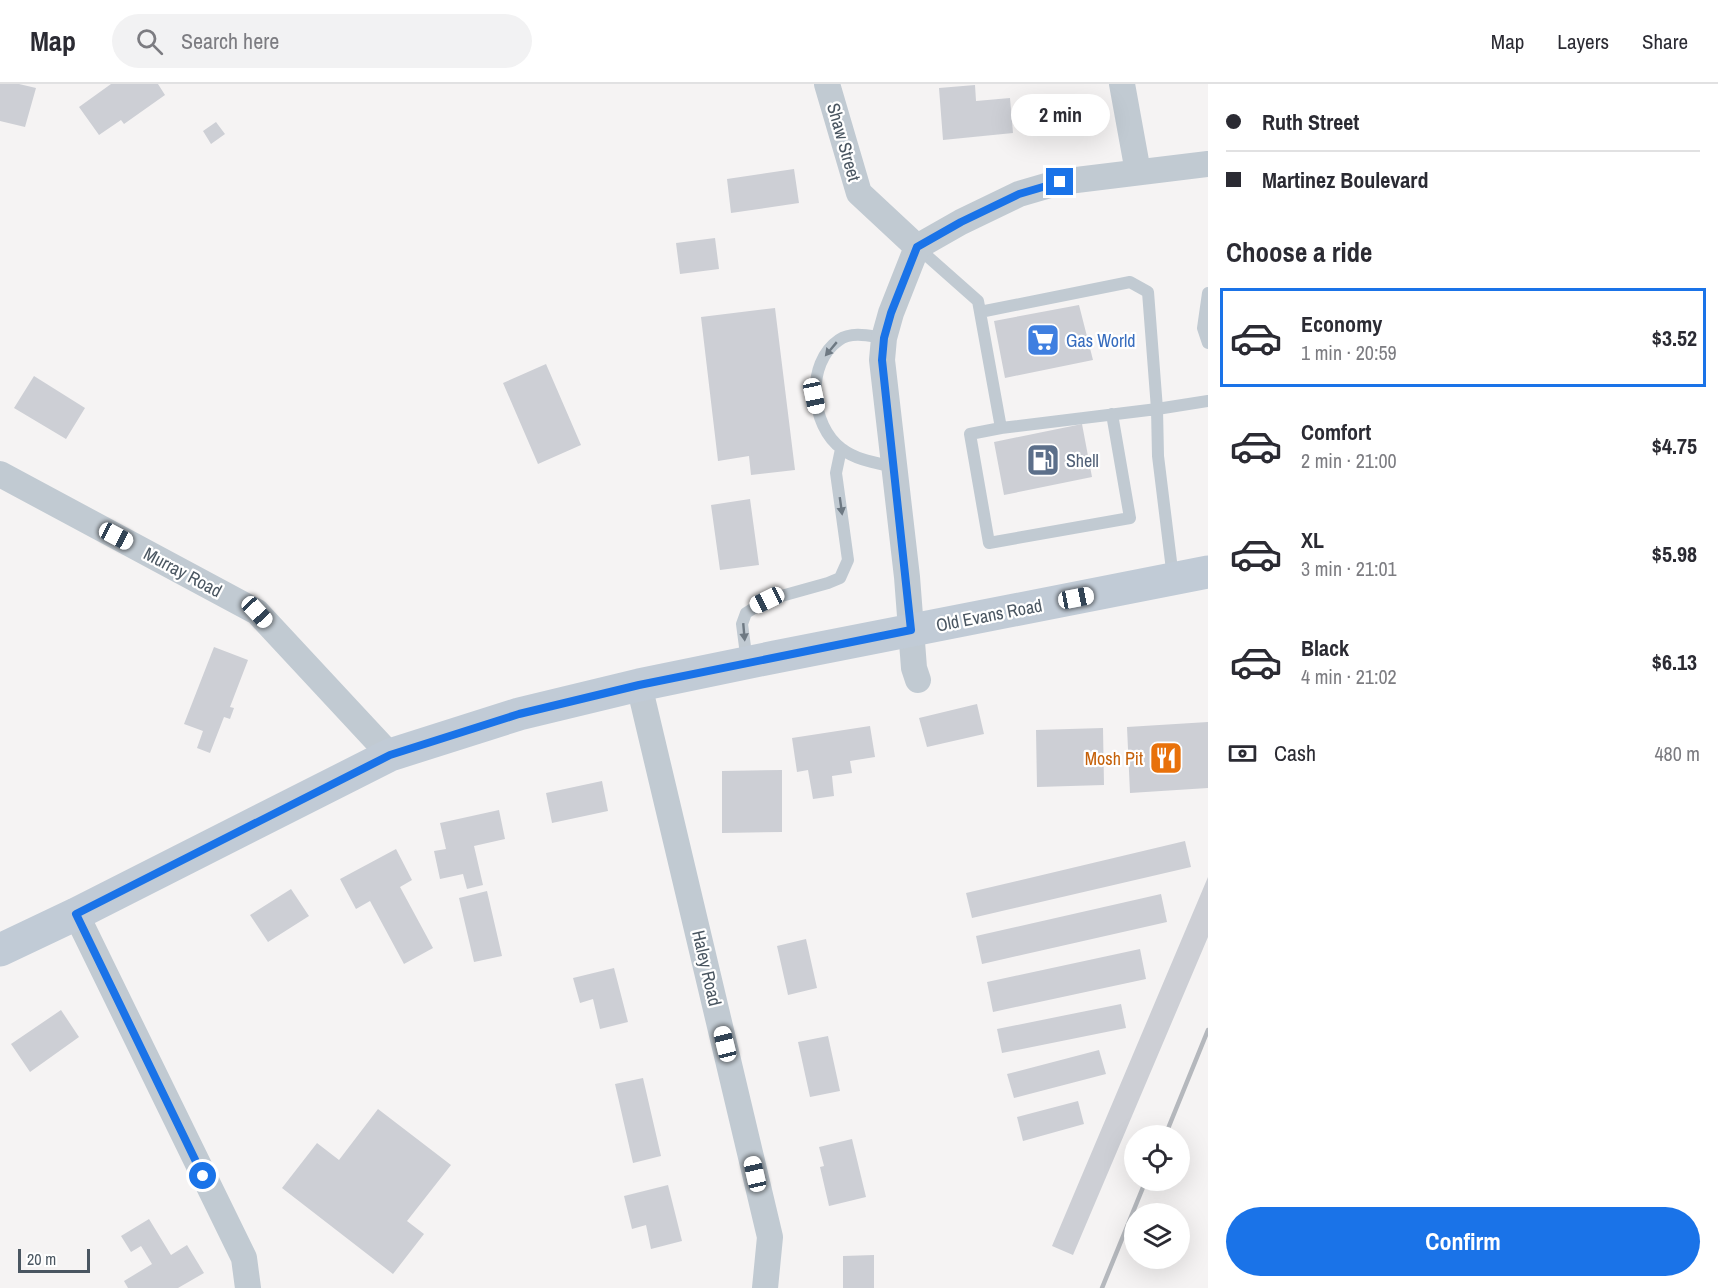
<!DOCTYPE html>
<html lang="en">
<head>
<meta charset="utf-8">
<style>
	:root { --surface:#fff; --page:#f2f2f3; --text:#2b2b33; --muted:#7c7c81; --line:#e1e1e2; --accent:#1a73e8 }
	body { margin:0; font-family:"Archivo Narrow",sans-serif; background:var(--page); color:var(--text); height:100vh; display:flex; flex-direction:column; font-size:22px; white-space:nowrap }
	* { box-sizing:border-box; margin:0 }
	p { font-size:20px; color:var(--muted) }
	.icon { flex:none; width:33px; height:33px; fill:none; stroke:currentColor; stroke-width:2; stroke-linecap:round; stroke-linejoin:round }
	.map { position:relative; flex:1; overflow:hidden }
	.panel { display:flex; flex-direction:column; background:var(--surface); width:510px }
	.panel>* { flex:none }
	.banner { display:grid; align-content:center; height:132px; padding:0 18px; background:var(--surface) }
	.fabs { position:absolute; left:1124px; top:1041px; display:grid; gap:12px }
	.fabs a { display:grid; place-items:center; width:66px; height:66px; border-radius:50%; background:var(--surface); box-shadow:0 6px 24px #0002; font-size:30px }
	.scale { position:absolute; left:18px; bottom:15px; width:72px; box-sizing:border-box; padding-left:6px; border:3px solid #4a5661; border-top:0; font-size:16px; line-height:21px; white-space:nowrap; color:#4a5661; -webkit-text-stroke:4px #fff; paint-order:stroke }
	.end { position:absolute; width:27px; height:27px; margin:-14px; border:8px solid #1a73e8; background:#fff; box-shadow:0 0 0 3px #fff }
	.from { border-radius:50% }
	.bubble { position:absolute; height:42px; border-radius:21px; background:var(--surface); box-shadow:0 6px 24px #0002; font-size:20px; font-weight:700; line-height:42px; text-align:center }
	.car { position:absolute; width:18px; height:36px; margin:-18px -9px; border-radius:8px; box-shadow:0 0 4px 2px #0007; background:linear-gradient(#fff 24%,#345 0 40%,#fff 0 76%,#345 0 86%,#fff 0) }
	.banner b { display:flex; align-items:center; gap:21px; height:57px; font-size:22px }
	.banner b+b { border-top:2px solid var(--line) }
	.banner i { width:15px; height:15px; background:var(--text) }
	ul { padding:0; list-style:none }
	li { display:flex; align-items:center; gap:18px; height:99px; margin:0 12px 9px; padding:0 6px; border:3px solid transparent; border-radius:0px }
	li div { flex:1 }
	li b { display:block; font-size:22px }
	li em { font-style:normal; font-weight:700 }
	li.active { border-color:var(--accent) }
	li>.icon { width:54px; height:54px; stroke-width:1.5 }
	h2 { padding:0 18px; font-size:27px; line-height:72px }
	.pay { display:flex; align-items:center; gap:15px; height:66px; padding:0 18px; font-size:22px }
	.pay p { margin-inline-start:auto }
	.cta { display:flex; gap:12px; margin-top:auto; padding:12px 18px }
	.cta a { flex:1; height:69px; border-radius:36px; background:var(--accent); color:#fff; font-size:24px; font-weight:700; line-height:69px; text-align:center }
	header { display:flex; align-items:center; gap:36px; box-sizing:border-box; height:84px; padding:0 30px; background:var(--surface); border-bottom:2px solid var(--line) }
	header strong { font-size:28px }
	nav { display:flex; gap:33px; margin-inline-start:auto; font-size:21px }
	.search { width:420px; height:54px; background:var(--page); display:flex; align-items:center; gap:15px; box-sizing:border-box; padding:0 21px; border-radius:33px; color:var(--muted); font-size:22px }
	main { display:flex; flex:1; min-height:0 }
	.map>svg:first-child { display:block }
	.building { fill:#cdcfd5 }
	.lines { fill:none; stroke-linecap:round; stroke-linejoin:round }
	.lane { stroke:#c1cad2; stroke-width:12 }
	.street { stroke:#c1cad2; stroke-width:26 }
	.secondary { stroke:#c1cbd6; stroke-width:33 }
	.rail { stroke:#b5b8bd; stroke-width:4.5 }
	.oneway { fill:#6e7983 }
	.route { stroke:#1a73e8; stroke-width:8 }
	.labels { text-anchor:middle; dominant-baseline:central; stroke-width:4.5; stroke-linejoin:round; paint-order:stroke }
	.street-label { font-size:18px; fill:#4a5661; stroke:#fff }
	.shop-label { font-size:18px; fill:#366cbe; stroke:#fff; text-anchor:start }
	.service-label { font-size:18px; fill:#4e5e75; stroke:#fff; text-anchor:start }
	.food-label { font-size:18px; fill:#c56008; stroke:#fff; text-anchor:end }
</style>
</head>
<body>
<header>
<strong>Map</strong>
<div class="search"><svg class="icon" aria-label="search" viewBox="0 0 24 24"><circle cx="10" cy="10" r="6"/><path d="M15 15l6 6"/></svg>Search here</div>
<nav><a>Map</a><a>Layers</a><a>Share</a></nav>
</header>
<main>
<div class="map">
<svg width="1208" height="1204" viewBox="0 0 1208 1204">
	<rect width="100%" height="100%" fill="#f5f3f3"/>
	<path class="building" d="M0,0H19L36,4L25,43L0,37Z
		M111,0H158L165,11L124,40L121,36L99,51L79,23Z
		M975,1L976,17L1010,14L1013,49L943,56L939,4Z
		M216,38L225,50L211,60L203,47Z
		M794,85L799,119L731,129L727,95Z
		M715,154L719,185L680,190L676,159Z
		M1079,221L1093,276L1005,294L994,237Z
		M775,224L795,386L751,391L749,372L718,377L701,233Z
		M546,280L581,361L538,380L503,299Z
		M34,292L85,324L66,355L14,324Z
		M1082,340L1092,393L1004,411L994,358Z
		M750,415L759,481L720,486L711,421Z
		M214,563L248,576L230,623L234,624L230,635L224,633L210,669L197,664L203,647L184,640Z
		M977,620L984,650L927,663L919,634Z
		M1208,638V704L1130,709L1127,643Z
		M870,642L875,673L850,677L852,689L832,692L834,712L813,715L808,686L797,688L792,654Z
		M1103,644L1104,701L1037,703L1036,646Z
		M782,686V748L722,749V687Z
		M602,697L608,727L552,739L546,709Z
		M499,726L505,755L474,762L483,801L467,805L463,790L440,795L434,767L446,765L440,739Z
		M1185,757L1191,783L972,834L966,809Z
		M396,765L412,796L400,803L433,864L404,880L370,817L356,825L340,795Z
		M1208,793V853L1073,1171L1052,1162Z
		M291,805L309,832L268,858L250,831Z
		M487,807L502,872L474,878L459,814Z
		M1161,810L1167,838L982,880L976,852Z
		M806,855L817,904L788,911L777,862Z
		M1140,865L1146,895L993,928L987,898Z
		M614,884L628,938L600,945L593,915L580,919L573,894Z
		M1121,920L1126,944L1002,969L997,945Z
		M61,926L79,953L30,988L11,960Z
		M828,952L840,1007L810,1013L798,958Z
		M1099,966L1106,990L1014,1014L1007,990Z
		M643,994L661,1072L633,1079L615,1000Z
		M1078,1017L1084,1040L1023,1057L1017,1033Z
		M378,1025L451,1081L407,1137L424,1150L393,1190L282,1104L317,1059L339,1076Z
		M852,1055L866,1113L829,1122L820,1083L824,1082L819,1063Z
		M668,1101L682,1157L651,1165L646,1141L632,1145L624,1112Z
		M149,1135L171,1171L187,1161L204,1189L178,1204H128L124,1197L152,1180L141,1162L131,1168L121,1152Z
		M874,1171V1204H843V1172Z"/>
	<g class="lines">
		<path class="lane" d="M917,163L978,217L1001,344L1157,325L1158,372L1173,494
			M1208,209L1203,244L1208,259
			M980,228L1130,198L1148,208L1157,325L1208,317
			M884,254C870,252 852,247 839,256C805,279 810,342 842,365C856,376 877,379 894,383
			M1001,344L970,350L989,459L1130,434L1112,330
			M747,578L742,540L746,529L767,516L828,499L840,494L848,476L836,389L841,365"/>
		<path class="street" d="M827,0L859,109L917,163
			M1122,0L1138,88
			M0,390L257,528L390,671
			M918,596L914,584L907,493L882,276L884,254L891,229L917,163L961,138L1019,110L1060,98L1208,80
			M639,601L770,1153L765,1204
			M76,830L244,1174L248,1204"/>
		<path class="secondary" d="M0,866L76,830L390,671L519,630L639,601L775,573L1208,488"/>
		<path class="rail" d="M1165,1052L1208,946
			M1102,1204L1146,1096"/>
	</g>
	<defs><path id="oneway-solid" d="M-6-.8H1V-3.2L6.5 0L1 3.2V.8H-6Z" transform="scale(1.5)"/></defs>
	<g class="oneway">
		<use href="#oneway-solid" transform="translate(831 265) rotate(130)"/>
		<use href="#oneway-solid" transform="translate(841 422) rotate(82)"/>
		<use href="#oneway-solid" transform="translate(744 548) rotate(85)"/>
	</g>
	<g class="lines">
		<path class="route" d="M203,1092L76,830L390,671L519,630L639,601L911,546L882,276L884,254L891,229L917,163L961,138L1019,110L1060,98"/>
	</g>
	<defs>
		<g id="supermarket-square" transform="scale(1.725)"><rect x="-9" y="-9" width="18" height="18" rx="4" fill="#3f7fe0" stroke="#fff"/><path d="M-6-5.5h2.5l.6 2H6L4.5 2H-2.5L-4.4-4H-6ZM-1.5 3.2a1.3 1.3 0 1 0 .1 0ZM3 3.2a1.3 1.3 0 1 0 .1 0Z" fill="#fff"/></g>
		<g id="fuel-square" transform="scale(1.725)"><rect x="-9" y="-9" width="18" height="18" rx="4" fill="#5c6f8a" stroke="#fff"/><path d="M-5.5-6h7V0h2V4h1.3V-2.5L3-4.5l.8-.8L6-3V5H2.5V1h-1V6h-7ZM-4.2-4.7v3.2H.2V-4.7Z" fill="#fff"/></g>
		<g id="restaurant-square" transform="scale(1.725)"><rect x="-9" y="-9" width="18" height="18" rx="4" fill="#e8710a" stroke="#fff"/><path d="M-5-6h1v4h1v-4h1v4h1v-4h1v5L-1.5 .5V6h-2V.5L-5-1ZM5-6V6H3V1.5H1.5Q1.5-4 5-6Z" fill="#fff"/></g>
	</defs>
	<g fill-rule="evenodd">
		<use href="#supermarket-square" x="1043" y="256"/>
		<use href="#fuel-square" x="1043" y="376"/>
		<use href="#restaurant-square" x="1166" y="674"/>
	</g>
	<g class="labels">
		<g class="street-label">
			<text transform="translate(844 58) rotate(74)">Shaw Street</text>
			<text transform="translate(183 488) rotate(28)">Murray Road</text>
			<text transform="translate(989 531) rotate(-11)">Old Evans Road</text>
			<text transform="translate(707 884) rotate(77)">Haley Road</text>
		</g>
		<g class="shop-label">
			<text x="1066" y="256">Gas World</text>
		</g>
		<g class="service-label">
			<text x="1066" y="376">Shell</text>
		</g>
		<g class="food-label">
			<text x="1143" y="674">Mosh Pit</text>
		</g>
	</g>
</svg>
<div class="fabs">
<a><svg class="icon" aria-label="locate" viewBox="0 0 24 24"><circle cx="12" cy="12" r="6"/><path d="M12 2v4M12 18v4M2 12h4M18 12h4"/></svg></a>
<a><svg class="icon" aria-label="layers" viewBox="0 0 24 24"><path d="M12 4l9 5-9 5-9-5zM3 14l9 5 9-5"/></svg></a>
</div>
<div class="scale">20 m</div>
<i class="end from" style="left:203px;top:1092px"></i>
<i class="end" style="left:1060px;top:98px"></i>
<div class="bubble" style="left:1011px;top:10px;width:99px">2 min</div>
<i class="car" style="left:814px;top:312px;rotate:168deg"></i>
<i class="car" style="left:116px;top:452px;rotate:118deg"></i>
<i class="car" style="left:1076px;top:514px;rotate:79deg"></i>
<i class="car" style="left:767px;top:516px;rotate:244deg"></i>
<i class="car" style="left:257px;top:528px;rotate:137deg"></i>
<i class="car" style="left:725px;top:960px;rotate:346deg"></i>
<i class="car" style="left:755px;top:1090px;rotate:347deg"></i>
</div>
<section class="panel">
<div class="banner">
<b><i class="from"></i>Ruth Street</b>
<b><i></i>Martinez Boulevard</b>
</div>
<h2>Choose a ride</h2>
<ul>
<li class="active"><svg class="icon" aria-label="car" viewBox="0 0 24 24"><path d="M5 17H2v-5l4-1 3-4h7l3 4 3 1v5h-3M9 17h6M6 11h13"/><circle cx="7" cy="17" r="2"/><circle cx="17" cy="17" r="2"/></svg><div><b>Economy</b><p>1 min · 20:59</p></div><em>$3.52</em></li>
<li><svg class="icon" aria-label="car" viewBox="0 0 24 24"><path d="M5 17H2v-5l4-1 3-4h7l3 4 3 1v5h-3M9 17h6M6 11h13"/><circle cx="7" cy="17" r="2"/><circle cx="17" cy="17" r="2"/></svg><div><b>Comfort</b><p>2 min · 21:00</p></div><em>$4.75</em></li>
<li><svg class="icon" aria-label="car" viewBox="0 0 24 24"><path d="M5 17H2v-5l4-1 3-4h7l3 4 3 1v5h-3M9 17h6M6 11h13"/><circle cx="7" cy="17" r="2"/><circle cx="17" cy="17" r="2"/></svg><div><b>XL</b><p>3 min · 21:01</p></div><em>$5.98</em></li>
<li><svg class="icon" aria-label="car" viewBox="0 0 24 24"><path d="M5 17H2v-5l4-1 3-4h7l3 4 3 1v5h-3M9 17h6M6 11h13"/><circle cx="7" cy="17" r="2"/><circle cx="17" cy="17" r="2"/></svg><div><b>Black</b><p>4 min · 21:02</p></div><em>$6.13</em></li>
</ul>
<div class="pay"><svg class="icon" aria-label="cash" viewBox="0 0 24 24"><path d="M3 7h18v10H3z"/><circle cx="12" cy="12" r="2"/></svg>Cash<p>480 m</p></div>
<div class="cta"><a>Confirm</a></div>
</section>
</main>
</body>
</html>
